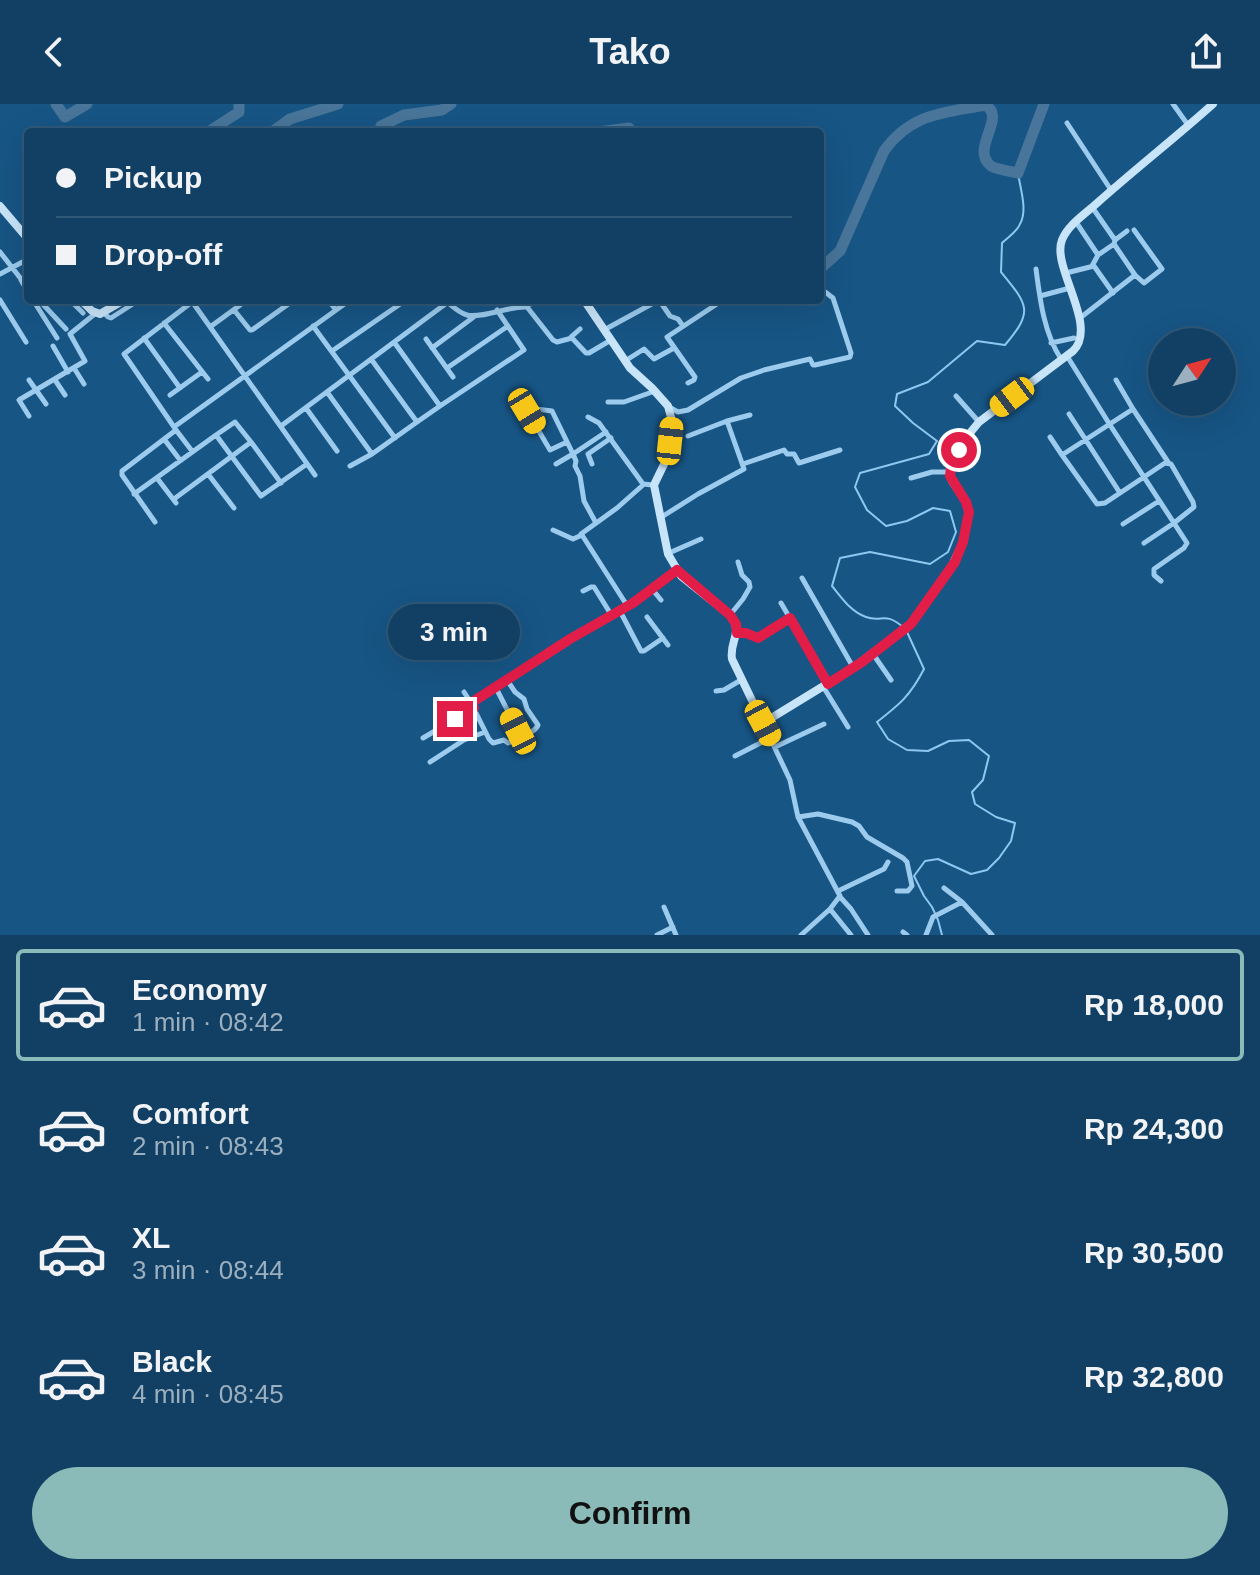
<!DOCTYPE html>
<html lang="en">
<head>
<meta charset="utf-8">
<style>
	:root { --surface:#114064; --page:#1a476a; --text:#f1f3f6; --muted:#9cafbf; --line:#305978; --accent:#8bbbb9 }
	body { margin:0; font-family:Helvetica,sans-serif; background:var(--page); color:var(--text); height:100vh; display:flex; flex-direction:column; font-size:30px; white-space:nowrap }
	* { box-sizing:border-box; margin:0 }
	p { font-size:26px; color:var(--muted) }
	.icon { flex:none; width:44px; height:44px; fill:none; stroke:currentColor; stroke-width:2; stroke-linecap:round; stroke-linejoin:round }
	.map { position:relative; height:831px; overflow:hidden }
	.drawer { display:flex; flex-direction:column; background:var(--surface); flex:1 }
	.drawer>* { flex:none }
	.top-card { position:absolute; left:24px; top:24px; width:800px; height:176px; border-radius:8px; box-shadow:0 8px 32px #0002,0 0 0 2px var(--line); display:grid; align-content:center; height:176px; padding:0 32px; background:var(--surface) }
	.needle { width:52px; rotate:54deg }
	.tools { position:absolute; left:1148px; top:224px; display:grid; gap:16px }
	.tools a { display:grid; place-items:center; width:88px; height:88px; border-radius:50%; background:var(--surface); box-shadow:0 8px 32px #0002,0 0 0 2px var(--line); font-size:40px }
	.end { position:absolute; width:36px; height:36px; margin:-18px; border:10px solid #e11d48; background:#fff; box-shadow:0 0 0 4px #fff }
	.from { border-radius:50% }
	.bubble { position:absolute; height:56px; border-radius:28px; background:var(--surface); box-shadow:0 8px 32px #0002,0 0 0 2px var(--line); font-size:26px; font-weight:600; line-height:56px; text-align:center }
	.car { position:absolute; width:24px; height:48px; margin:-24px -12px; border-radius:10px; box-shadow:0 0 6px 2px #0007; background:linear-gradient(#f5c518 24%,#345 0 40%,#f5c518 0 76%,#345 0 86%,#f5c518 0) }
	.top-card b { display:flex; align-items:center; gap:28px; height:76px; font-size:30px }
	.top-card b+b { border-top:2px solid var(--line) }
	.top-card i { width:20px; height:20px; background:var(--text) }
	ul { padding:14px 0 0; list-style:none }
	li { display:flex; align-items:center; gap:24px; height:112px; margin:0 16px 12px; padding:0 16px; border:4px solid transparent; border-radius:8px }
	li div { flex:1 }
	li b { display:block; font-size:30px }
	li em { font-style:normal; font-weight:600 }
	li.selected { border-color:var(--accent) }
	li>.icon { width:72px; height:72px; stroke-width:1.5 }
	.action { display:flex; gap:16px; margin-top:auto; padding:16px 32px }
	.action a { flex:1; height:92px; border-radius:48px; background:var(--accent); color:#111; font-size:32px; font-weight:600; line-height:92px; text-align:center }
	header { display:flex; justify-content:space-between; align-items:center; height:104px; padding:0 32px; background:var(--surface); font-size:36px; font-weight:600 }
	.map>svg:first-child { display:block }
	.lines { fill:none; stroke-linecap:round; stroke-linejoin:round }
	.stream { stroke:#8ec8f0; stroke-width:2 }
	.river { stroke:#487599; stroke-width:11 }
	.street { stroke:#9ccbed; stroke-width:5 }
	.secondary { stroke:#c8e4f9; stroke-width:8 }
	.route { stroke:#e11d48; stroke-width:10 }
</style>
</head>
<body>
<header><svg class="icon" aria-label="back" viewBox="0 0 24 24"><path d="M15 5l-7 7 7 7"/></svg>Tako<svg class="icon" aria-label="share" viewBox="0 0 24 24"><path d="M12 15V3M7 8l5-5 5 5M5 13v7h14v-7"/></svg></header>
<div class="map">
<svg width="1260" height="831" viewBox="0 0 1260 831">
	<rect width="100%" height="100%" fill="#175585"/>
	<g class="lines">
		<path class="stream" d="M903,523C884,507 882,519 866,513C851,508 842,494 832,482L840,454L870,448L930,460L948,448L956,428L950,407L933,404L907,417L886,422L867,406L855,383L860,369L929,350L937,337L913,319L895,302L897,290L928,278L977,237L1005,241C1034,207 1028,201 1001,168L1002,139C1008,133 1017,128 1020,120C1028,106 1020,84 1018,69
			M907,528L924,565C910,592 900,600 877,618L888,635L907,646L928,647L949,637L969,636L989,652L983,676L972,688L975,700L996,713L1015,719L1011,737L999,754L987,766L971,770L938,755L925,757L914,772L924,792L932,803L938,816L942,831"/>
		<path class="river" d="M56,0L65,13L87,0
			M208,28L239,8V0
			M272,28L290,15L338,0
			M382,28L381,22L404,11L442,6L451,0
			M534,28H537
			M598,28L629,24L632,28
			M820,165L840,147L884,47C911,9 944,9 985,1C1008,13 969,45 991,62C998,66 1010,67 1018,69L1044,0"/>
		<path class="street" d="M1173,0L1188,21
			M1067,19L1111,86
			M1076,118L1098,151
			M1134,126L1162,165L1144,179L1135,171
			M1115,136L1127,127
			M0,148L28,184
			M1092,162L1098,151L1114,140L1115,136L1092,103
			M1036,165C1040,196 1044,229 1061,255
			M1066,169L1094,162L1113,189
			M0,170L28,155
			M28,172L21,176L28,188
			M1040,192L1070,184
			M0,196L26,238
			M33,196L57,234
			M39,196L66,225
			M70,196L83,209
			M191,196L315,371
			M328,196L336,206
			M445,196C451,201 459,209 467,211C481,215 509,202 527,203L553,236L557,238L572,234L586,249H589L611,236
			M525,202L542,196
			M234,206L250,226H252L294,196
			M104,209L108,213L111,214L139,196
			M1080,214L1135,171L1114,140
			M164,219L208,275
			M313,222L395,334
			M210,223L247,196
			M604,226L659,196L670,212L678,215L683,222
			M571,233L580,225
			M144,234L180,284
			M426,235L453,273
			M1051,239L1074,234
			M53,242L68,268
			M432,244L475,212
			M332,247L406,196
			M1067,252L1110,321L1187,439L1184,444L1154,465V471L1161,477
			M371,255L417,318L440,302L394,238
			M625,257L644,245L654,255L674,244
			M74,264L84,280
			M447,264L508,222
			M29,276L46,300
			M55,276L65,291
			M1116,276L1133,305
			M688,279L694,276L695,273L667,233L723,196
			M327,288L372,350
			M170,291L202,268
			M956,292L979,318
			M608,298H624L655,287
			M440,302L524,246L497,206
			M669,303L678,308L688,306L741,274L764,266L810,255L813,261H815L850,253L851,249L833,194L820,184
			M306,304L337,347
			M527,307L550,346L567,338
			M1069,310L1120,389
			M519,311L536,305L552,307L573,350L606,328
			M29,312L19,296L85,257L70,230L96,209
			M588,313L599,319L643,380L653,381
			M727,317L750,311
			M281,322L448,198
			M174,323L124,250L192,198
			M176,326L192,347
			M1050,333L1062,351
			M164,335L180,356
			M251,338L281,379
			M556,360L573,350L576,357L575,362L580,372L584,397L596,419
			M592,360L588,350L611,334
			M743,360L784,346L787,350H794L799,359L840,346
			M350,362L372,350L417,318
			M208,370L234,404
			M157,374L176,399
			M911,374L932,368H950
			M134,390L216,331L261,392L307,360
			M174,395L251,338L235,318L216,331
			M660,414L698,390L744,365L727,317L688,332
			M155,418L122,371V367L176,326L174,323L350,196
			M1123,420L1159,397
			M553,426L573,435L582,431L628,503
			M581,430L617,404L643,381
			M1144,439L1174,419L1194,403L1193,398L1171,360L1165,359L1105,399L1097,400L1062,351L1133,305L1168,358
			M669,449L701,435
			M802,474L853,563
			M652,485L661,496
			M583,487L591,483H594L612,512
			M781,499L828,579
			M620,507L641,547H644L663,534
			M730,511L743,495L750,483L749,478L742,471L738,458
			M647,513L668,541
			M737,529H746L758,534L790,514
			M873,550L891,576
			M507,576L515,588L524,595L527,605L538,621C536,626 527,632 521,632L518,627L496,584L498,582L570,535L633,499L677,466
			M496,584L471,599L489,635L493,639L504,636L508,639L521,633
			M824,584L848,623
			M716,587L724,586L741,576
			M464,588L471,599
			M763,619L790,676L798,713L840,792L830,805L801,831
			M423,634L474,604
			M775,643L824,620
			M735,652L770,634
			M430,658L464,636L485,628
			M798,713L818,710L852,718L859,722L867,733L903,754L907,758L912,782L908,787H897
			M944,784L962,798L992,831
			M838,787L884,765L888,758
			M841,794L851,805L868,831
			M664,803L676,831
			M830,805L851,831
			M903,828L907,831
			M657,831L673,823
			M926,831L933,813L962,798"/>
		<path class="secondary" d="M0,102L28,135
			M81,196L92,207L100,210L124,196
			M584,196L630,264L652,284L668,302L672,317L668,352L654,381L668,450L681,472L730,511C744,530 729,536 732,555L763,619L853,564L911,520L950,466L963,438L969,408L966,398L952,377L950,368L965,335L979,318L1073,247C1099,222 1051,163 1062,136C1068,121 1085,110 1096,100C1134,66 1175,34 1213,0"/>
	</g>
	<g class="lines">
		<path class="route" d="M455,615L474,604L471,599L570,535L633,499L677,466L730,511L736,520L737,529H746L758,534L790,514L828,580L862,558L911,520L955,458L963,438L969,408L966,398L950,372L951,363L959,346"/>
	</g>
</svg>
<div class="tools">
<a><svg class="needle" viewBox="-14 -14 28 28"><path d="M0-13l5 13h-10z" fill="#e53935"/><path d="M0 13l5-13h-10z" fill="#9cafbf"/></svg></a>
</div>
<i class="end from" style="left:959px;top:346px"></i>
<i class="end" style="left:455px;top:615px"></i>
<div class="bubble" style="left:388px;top:500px;width:132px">3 min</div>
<i class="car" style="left:1012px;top:293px;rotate:233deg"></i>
<i class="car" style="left:527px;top:307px;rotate:149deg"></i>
<i class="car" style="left:670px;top:337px;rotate:6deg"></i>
<i class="car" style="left:763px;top:619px;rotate:152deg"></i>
<i class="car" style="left:518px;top:627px;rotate:333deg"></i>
<div class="top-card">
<b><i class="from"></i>Pickup</b>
<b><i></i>Drop-off</b>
</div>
</div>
<section class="drawer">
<ul>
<li class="selected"><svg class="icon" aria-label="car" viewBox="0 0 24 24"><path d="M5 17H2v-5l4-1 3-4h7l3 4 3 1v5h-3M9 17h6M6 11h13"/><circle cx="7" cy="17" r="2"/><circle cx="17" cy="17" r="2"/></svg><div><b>Economy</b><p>1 min · 08:42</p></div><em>Rp 18,000</em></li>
<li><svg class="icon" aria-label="car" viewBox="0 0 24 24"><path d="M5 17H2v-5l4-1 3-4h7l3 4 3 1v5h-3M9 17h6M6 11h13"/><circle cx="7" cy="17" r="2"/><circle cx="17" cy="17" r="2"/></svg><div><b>Comfort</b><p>2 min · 08:43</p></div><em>Rp 24,300</em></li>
<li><svg class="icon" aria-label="car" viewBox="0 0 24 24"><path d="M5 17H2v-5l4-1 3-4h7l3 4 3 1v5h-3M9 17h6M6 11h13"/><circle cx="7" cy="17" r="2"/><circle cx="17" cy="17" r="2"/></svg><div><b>XL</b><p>3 min · 08:44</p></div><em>Rp 30,500</em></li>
<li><svg class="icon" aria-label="car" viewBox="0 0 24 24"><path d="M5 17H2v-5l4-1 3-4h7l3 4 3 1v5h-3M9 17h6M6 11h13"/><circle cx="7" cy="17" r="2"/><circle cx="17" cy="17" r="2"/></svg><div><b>Black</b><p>4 min · 08:45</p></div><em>Rp 32,800</em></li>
</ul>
<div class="action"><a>Confirm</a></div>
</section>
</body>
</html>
